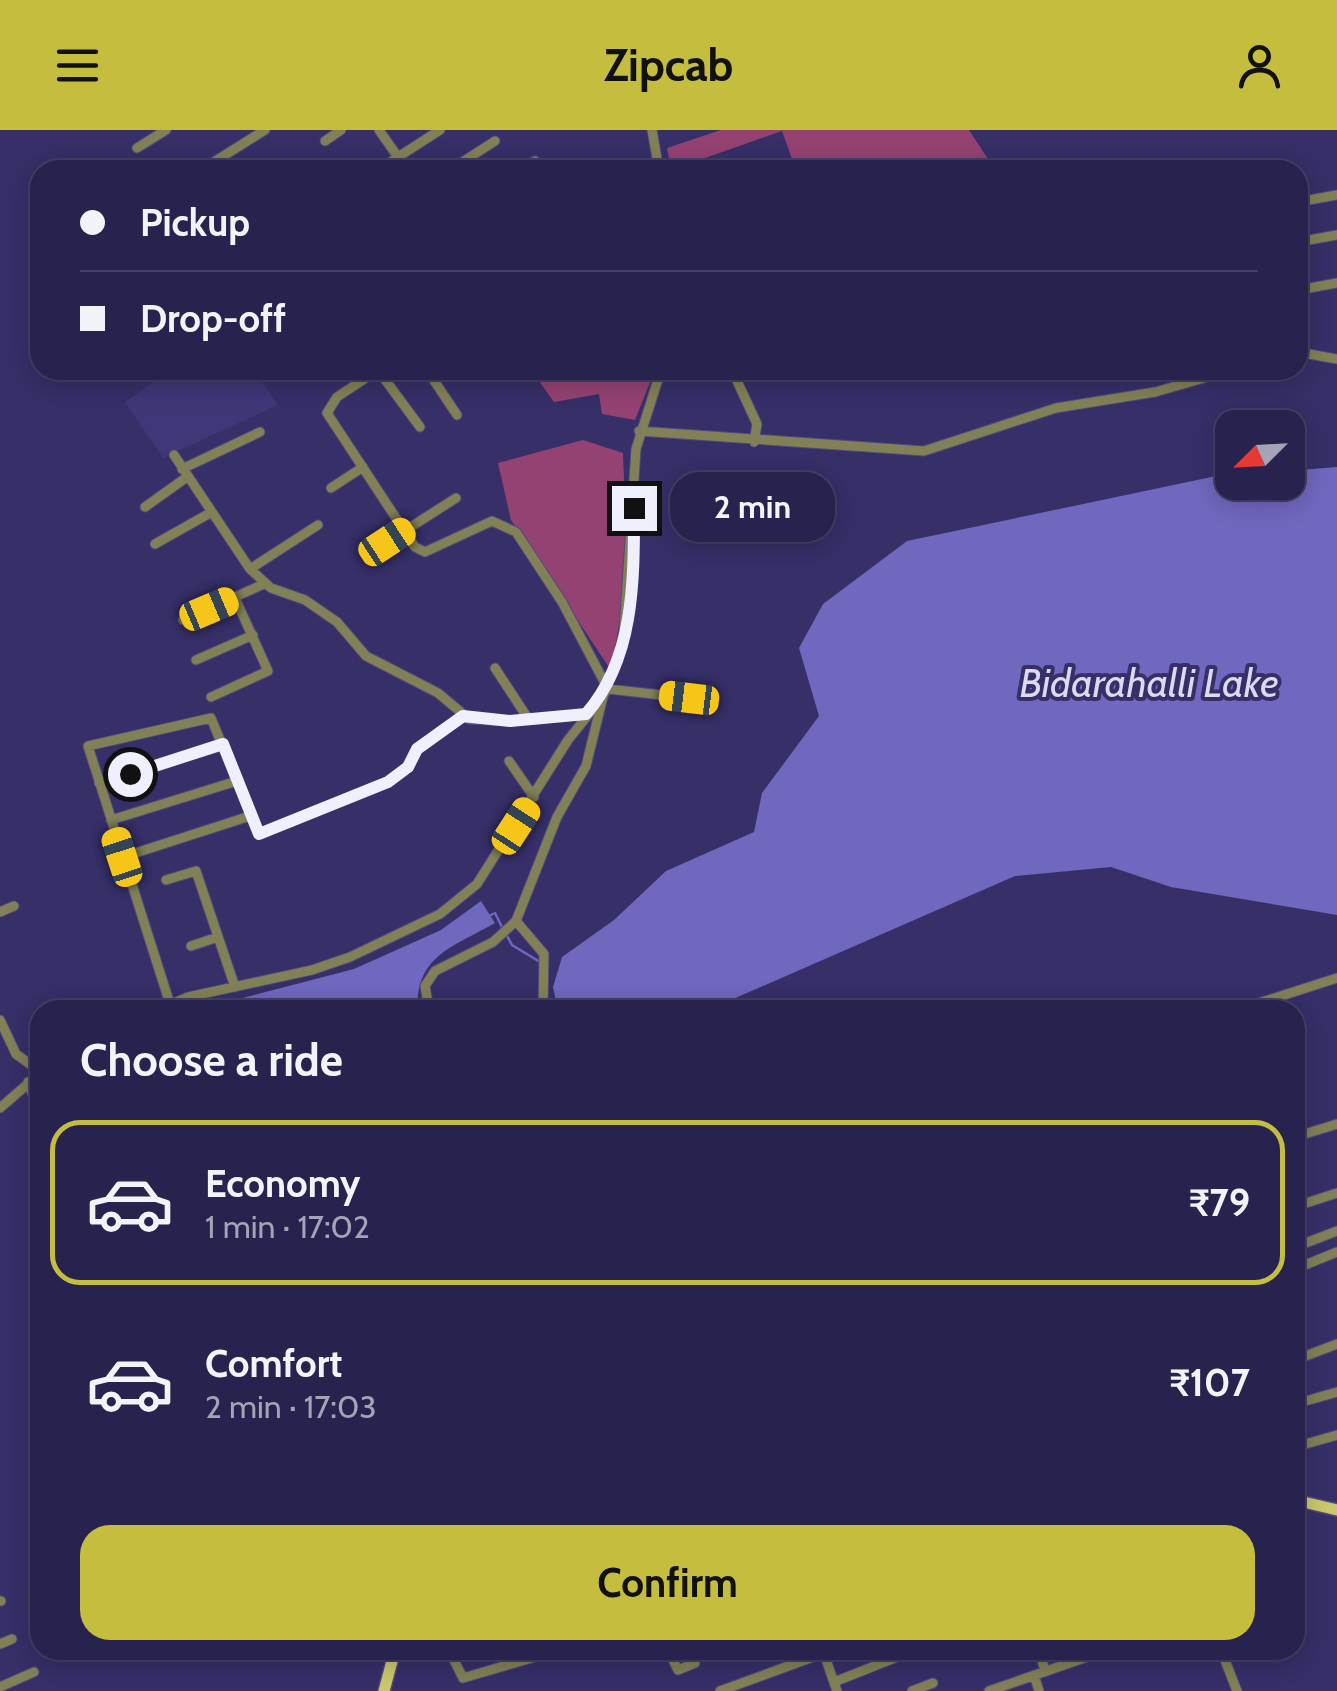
<!DOCTYPE html>
<html lang="en">
<head>
<meta charset="utf-8">
<style>
	:root { --surface:#28234e; --page:#302b55; --text:#f1f3f6; --muted:#a5a4b6; --line:#444066; --accent:#c4bd3e }
	body { margin:0; font-family:Cabin,sans-serif; background:var(--page); color:var(--text); height:100vh; display:flex; flex-direction:column; font-size:38px; white-space:nowrap }
	* { box-sizing:border-box; margin:0 }
	p { font-size:32px; color:var(--muted) }
	.icon { flex:none; width:55px; height:55px; fill:none; stroke:currentColor; stroke-width:2; stroke-linecap:round; stroke-linejoin:round }
	.map { position:relative; flex:1; overflow:hidden }
	.panel { position:absolute; left:30px; top:870px; width:1275px; height:660px; display:flex; flex-direction:column; background:var(--surface); border-radius:30px; box-shadow:0 5px 25px #0003,0 0 0 2px var(--line) }
	.panel>* { flex:none }
	.guide { position:absolute; left:30px; top:30px; width:1278px; height:220px; border-radius:30px; box-shadow:0 5px 25px #0003,0 0 0 2px var(--line); display:grid; align-content:center; height:220px; padding:0 50px; background:var(--surface) }
	.needle { width:65px; rotate:246deg }
	.buttons { position:absolute; left:1215px; top:280px; display:grid; gap:20px }
	.buttons a { display:grid; place-items:center; width:90px; height:90px; border-radius:20px; background:var(--surface); box-shadow:0 5px 25px #0003,0 0 0 2px var(--line); font-size:50px }
	.end { position:absolute; width:45px; height:45px; margin:-22px; border:12px solid #efeffd; background:#111; box-shadow:0 0 0 5px #111 }
	.from { border-radius:50% }
	.bubble { position:absolute; height:70px; border-radius:30px; background:var(--surface); box-shadow:0 5px 25px #0003,0 0 0 2px var(--line); font-size:32px; font-weight:700; line-height:70px; text-align:center }
	.car { position:absolute; width:30px; height:60px; margin:-30px -15px; border-radius:12px; box-shadow:0 0 8px 2px #0007; background:linear-gradient(#f5c518 24%,#345 0 40%,#f5c518 0 76%,#345 0 86%,#f5c518 0) }
	.guide b { display:flex; align-items:center; gap:35px; height:95px; font-size:38px }
	.guide b+b { border-top:2px solid var(--line) }
	.guide i { width:25px; height:25px; background:var(--text) }
	ul { padding:0; list-style:none }
	li { display:flex; align-items:center; gap:30px; height:165px; margin:0 20px 15px; padding:0 30px; border:5px solid transparent; border-radius:30px }
	li div { flex:1 }
	li b { display:block; font-size:38px }
	li em { font-style:normal; font-weight:700 }
	li.selected { border-color:var(--accent) }
	li>.icon { width:90px; height:90px; stroke-width:1.5 }
	h2 { padding:0 50px; font-size:45px; line-height:120px }
	.cta { display:flex; gap:20px; margin-top:auto; padding:20px 50px }
	.cta a { flex:1; height:115px; border-radius:30px; background:var(--accent); color:#111; font-size:40px; font-weight:700; line-height:115px; text-align:center }
	header { display:flex; justify-content:space-between; align-items:center; height:130px; padding:0 50px; background:var(--accent); color:#111; font-size:45px; font-weight:700 }
	.map>svg:first-child { display:block }
	.built { fill:#3f3777 }
	.green { fill:#944272 }
	.water { fill:#7067bf }
	.lines { fill:none; stroke-linecap:round; stroke-linejoin:round }
	.stream { stroke:#7067bf; stroke-width:2.5 }
	.minor-casing { stroke:#504a7d; stroke-width:11 }
	.major-casing { stroke:#504a7d; stroke-width:14 }
	.minor { stroke:#828056; stroke-width:9 }
	.major { stroke:#cbc76c; stroke-width:11 }
	.route { stroke:#efeffd; stroke-width:12 }
	.labels { text-anchor:middle; dominant-baseline:central; stroke-width:8; stroke-linejoin:round; paint-order:stroke }
	.water-label { font-size:40px; font-style:italic; fill:#dadaf1; stroke:#362f68 }
</style>
</head>
<body>
<header><svg class="icon" aria-label="menu" viewBox="0 0 24 24"><path d="M4 6h16M4 12h16M4 18h16"/></svg>Zipcab<svg class="icon" aria-label="person" viewBox="0 0 24 24"><circle cx="12" cy="8" r="4"/><path d="M4 21q1-7 8-7t8 7"/></svg></header>
<div class="map">
<svg width="1337" height="1561" viewBox="0 0 1337 1561">
	<rect width="100%" height="100%" fill="#362f68"/>
	<path class="built" d="M171,240H254L278,275L163,328L125,272Z"/>
	<path class="green" d="M721,0H969L995,40H796L782,1L671,40L667,18Z
		M531,240H655L635,290L602,284L599,264L554,272Z
		M583,310L623,323C626,397 629,468 610,539L511,390L498,333Z"/>
	<path class="water" d="M1337,337V785L1171,757L1111,737L1015,746L708,880H558L553,857L562,827L614,790L666,741L754,702L762,663L819,586L799,518L823,474L907,411L1221,345H1232V352H1288V341Z
		M481,771L495,793C453,817 415,826 418,880H197L354,839L441,800Z"/>
	<g class="lines">
		<path class="stream" d="M489,786L495,783L502,797
			M506,804L512,815L540,832"/>
		<g class="minor-casing">
			<path id="minor" d="M379,0L407,40
				M652,0L659,40
				M325,11L341,0
				M137,18L166,0
				M201,40L265,0
				M378,40L440,0
				M450,40L495,11
				M520,40L535,31L544,40
				M1017,40L1039,34L1045,40
				M1298,72L1337,65
				M1298,112L1337,105
				M1299,160L1337,153
				M1298,222L1337,229
				M378,240L337,267L327,283L415,417L425,422L492,391L516,402L562,472L608,559L689,568
				M378,240L420,297
				M427,240L457,285
				M464,240L468,245
				M732,240L757,294L754,312
				M639,301L924,321L1056,278L1155,262L1232,240
				M174,325L250,439L271,458L305,470L337,492L366,526L438,563L469,589L510,591L586,584
				M182,339L260,302
				M331,358L363,337
				M145,377L187,347
				M155,414L210,383
				M370,423L456,368
				M250,439L318,395
				M183,490L264,454
				M196,530L253,505
				M495,538L529,590
				M211,567L268,541L235,468
				M509,631L534,667
				M99,653L223,613
				M111,690L237,651
				M123,727L250,686
				M166,750L196,741L235,857
				M0,782L14,776
				M516,791L544,824L543,880
				M191,816L218,807
				M170,874L88,616L211,588L259,704L387,652L408,637L417,619L463,586
				M158,880L188,867L312,840L350,827L440,784L477,754L568,610L601,569
				M429,880L425,856L435,841L493,812L516,791L557,687L586,636L603,567L623,515L636,319L661,240
				M1237,880L1337,848
				M0,890L16,924L34,937L37,946
				M28,952L40,984
				M0,978L38,945
				M1295,1007L1337,994
				M1300,1075L1337,1063
				M1295,1117L1337,1101
				M1295,1139L1337,1122
				M1295,1230L1337,1214
				M1295,1274L1337,1262
				M1295,1317L1337,1305
				M1295,1353L1301,1371
				M0,1471H1
				M0,1514L12,1509
				M449,1520L463,1548L559,1520
				M668,1520L678,1540L695,1533
				M1039,1520L1045,1541
				M1221,1520L1237,1561
				M823,1521L837,1561
				M1007,1521L1011,1520
				M1034,1545L1039,1561
				M834,1552L915,1520
				M0,1557L34,1542
				M720,1561L824,1523
				M912,1561L933,1553
				M989,1561L1107,1520"/>
		</g>
		<g class="major-casing">
			<path id="major" d="M1295,1370L1337,1380
				M384,1561L395,1520"/>
		</g>
		<use href="#minor" class="minor"/>
		<use href="#major" class="major"/>
	</g>
	<g class="lines">
		<path class="route" d="M130,644L223,614L259,704L388,652L408,637L417,619L463,586L510,591L586,584C635,528 634,449 634,378"/>
	</g>
	<g class="labels">
		<g class="water-label">
			<text x="1149" y="552">Bidarahalli Lake</text>
		</g>
	</g>
</svg>
<div class="buttons">
<a><svg class="needle" viewBox="-14 -14 28 28"><path d="M0-13l5 13h-10z" fill="#e53935"/><path d="M0 13l5-13h-10z" fill="#a5a4b6"/></svg></a>
</div>
<i class="end from" style="left:130px;top:644px"></i>
<i class="end" style="left:634px;top:378px"></i>
<div class="bubble" style="left:670px;top:342px;width:165px">2 min</div>
<i class="car" style="left:387px;top:412px;rotate:57deg"></i>
<i class="car" style="left:209px;top:479px;rotate:67deg"></i>
<i class="car" style="left:689px;top:568px;rotate:277deg"></i>
<i class="car" style="left:516px;top:696px;rotate:33deg"></i>
<i class="car" style="left:122px;top:727px;rotate:342deg"></i>
<div class="guide">
<b><i class="from"></i>Pickup</b>
<b><i></i>Drop-off</b>
</div>
<section class="panel">
<h2>Choose a ride</h2>
<ul>
<li class="selected"><svg class="icon" aria-label="car" viewBox="0 0 24 24"><path d="M5 17H2v-5l4-1 3-4h7l3 4 3 1v5h-3M9 17h6M6 11h13"/><circle cx="7" cy="17" r="2"/><circle cx="17" cy="17" r="2"/></svg><div><b>Economy</b><p>1 min · 17:02</p></div><em>₹79</em></li>
<li><svg class="icon" aria-label="car" viewBox="0 0 24 24"><path d="M5 17H2v-5l4-1 3-4h7l3 4 3 1v5h-3M9 17h6M6 11h13"/><circle cx="7" cy="17" r="2"/><circle cx="17" cy="17" r="2"/></svg><div><b>Comfort</b><p>2 min · 17:03</p></div><em>₹107</em></li>
</ul>
<div class="cta"><a>Confirm</a></div>
</section>
</div>
</body>
</html>
